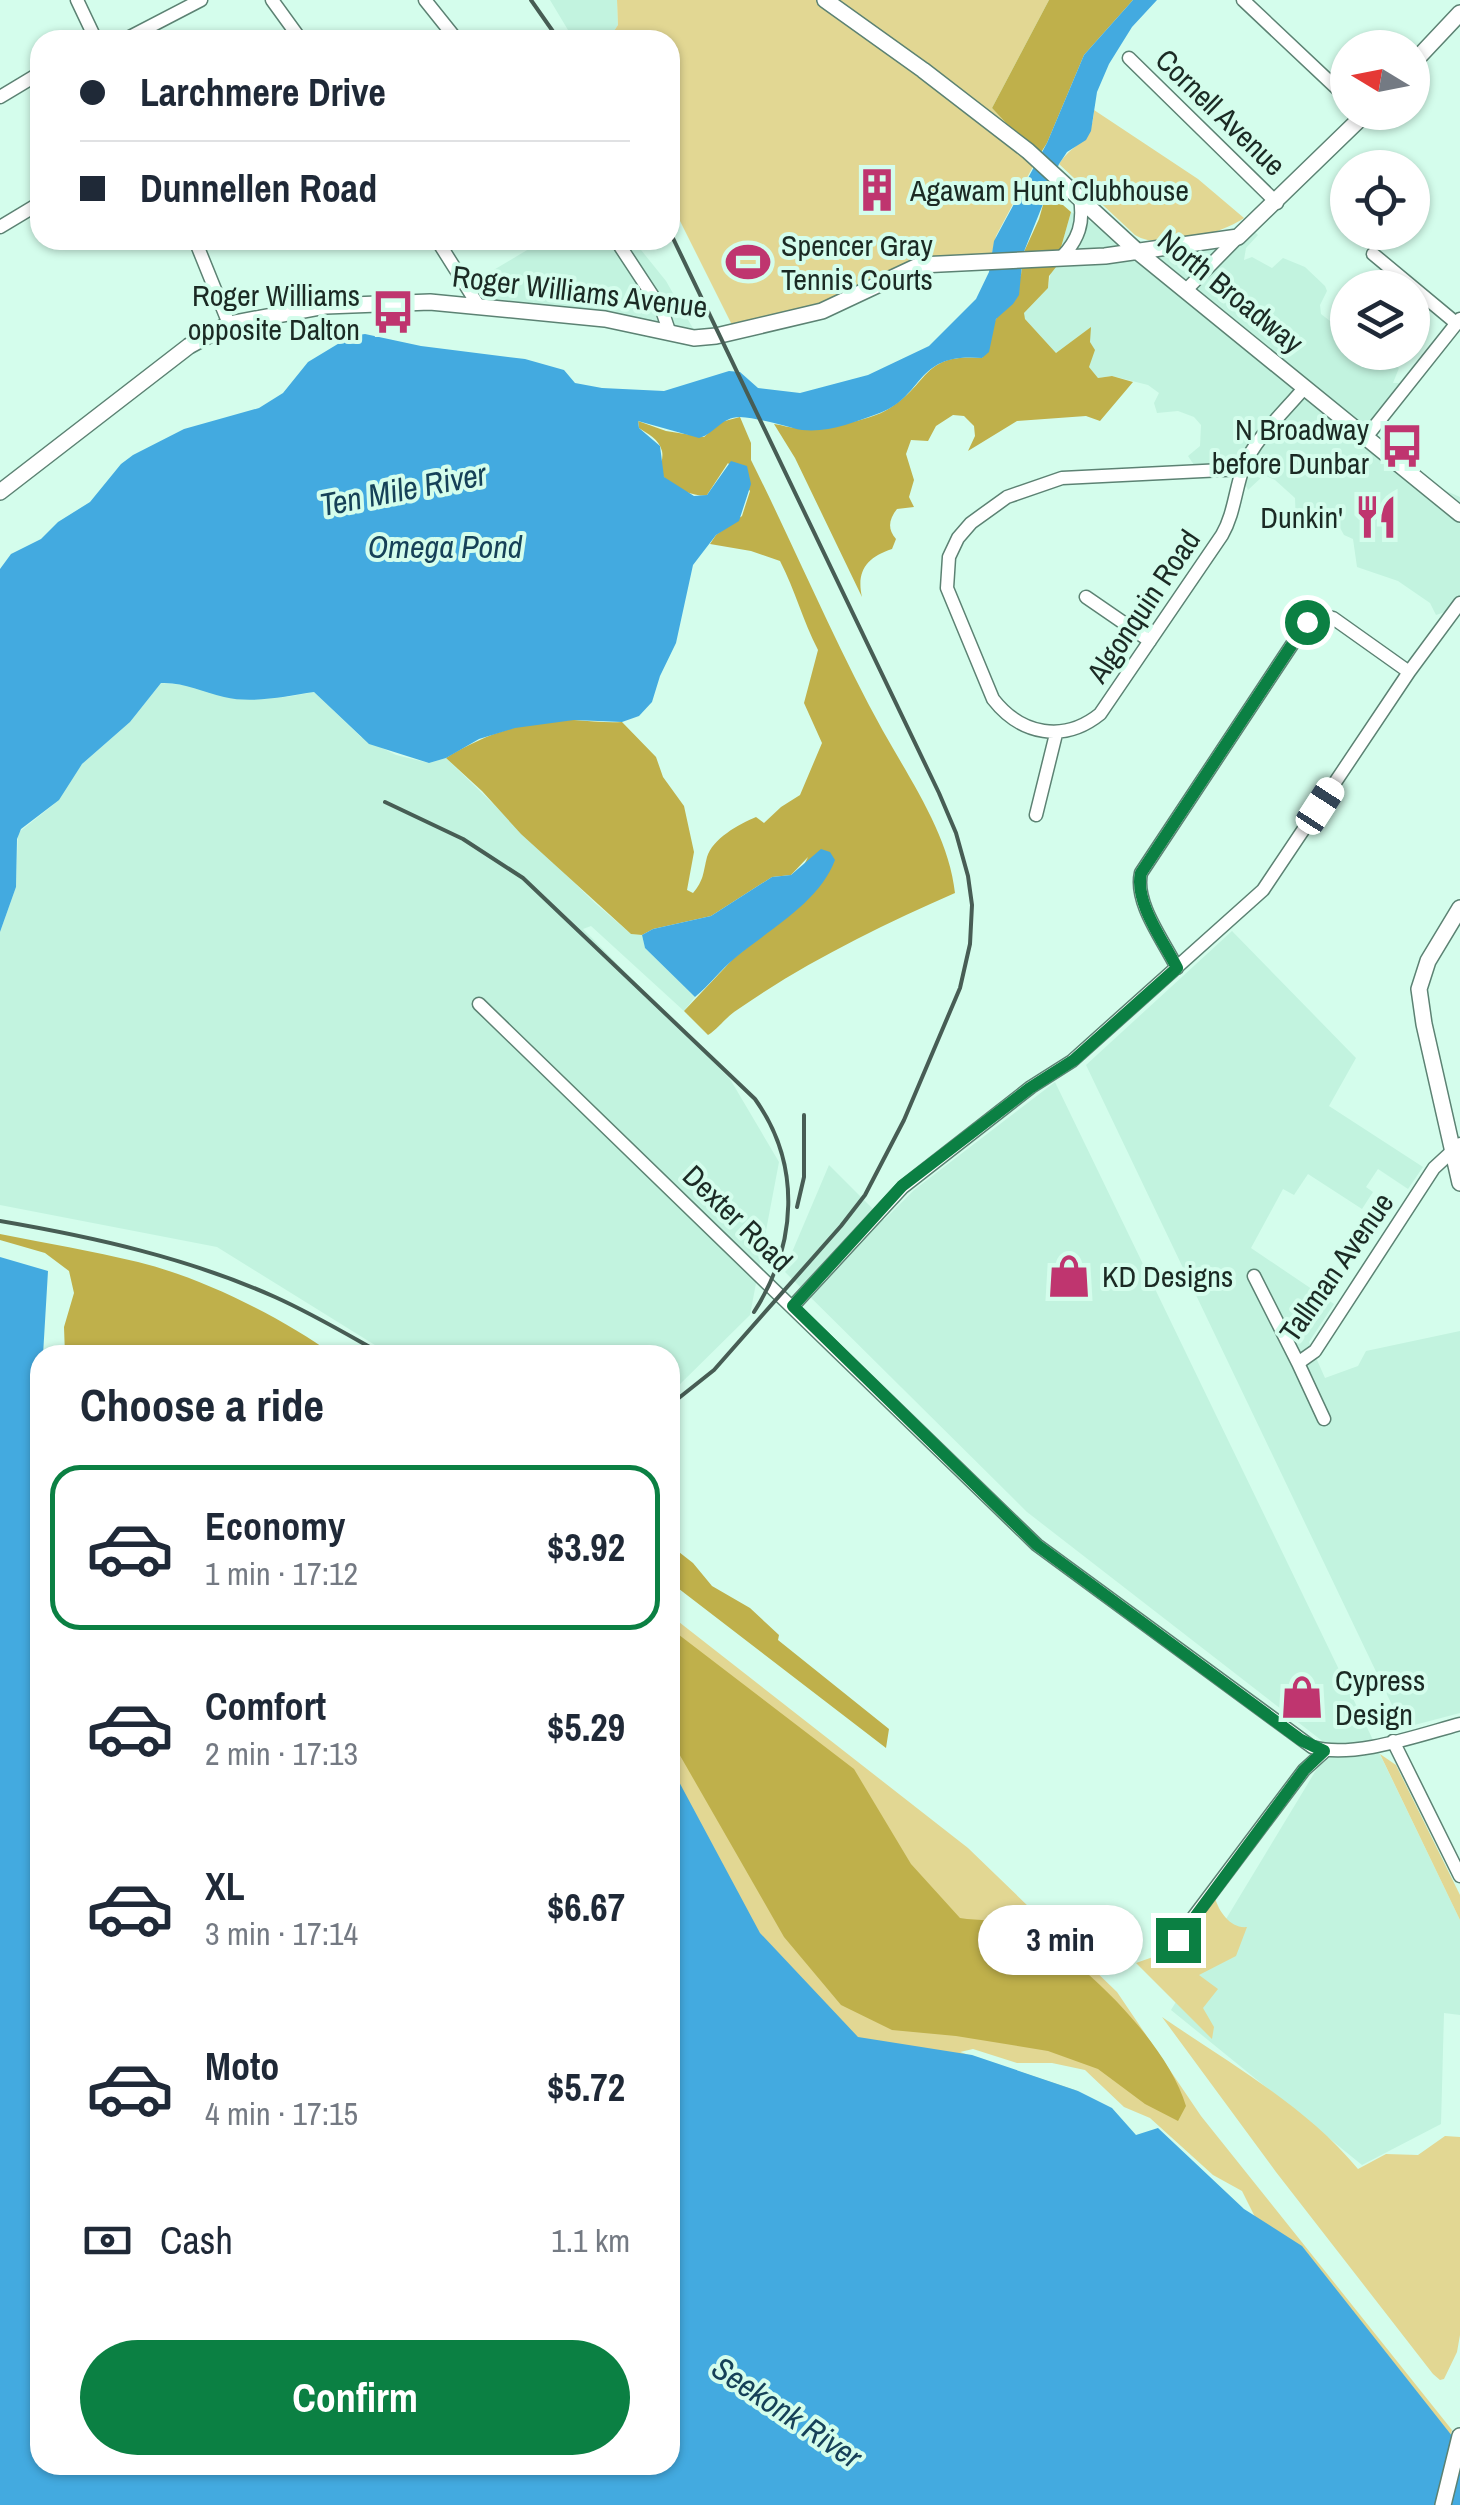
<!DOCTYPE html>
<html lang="en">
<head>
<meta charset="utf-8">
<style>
	:root { --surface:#fff; --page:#f2f2f3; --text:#1f2937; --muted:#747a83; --line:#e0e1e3; --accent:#0b8043 }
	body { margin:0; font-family:"Archivo Narrow",sans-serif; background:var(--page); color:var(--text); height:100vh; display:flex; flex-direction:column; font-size:38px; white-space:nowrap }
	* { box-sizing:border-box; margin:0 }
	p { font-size:32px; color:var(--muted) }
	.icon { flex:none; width:55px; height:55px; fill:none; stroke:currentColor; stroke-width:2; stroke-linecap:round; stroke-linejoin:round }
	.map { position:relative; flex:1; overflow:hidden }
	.side { position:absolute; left:30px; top:1345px; width:650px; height:1130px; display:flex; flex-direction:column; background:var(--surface); border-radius:30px; box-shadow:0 2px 8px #0004 }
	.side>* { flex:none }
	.guide { position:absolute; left:30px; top:30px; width:650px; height:220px; border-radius:30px; box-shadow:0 2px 8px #0004; display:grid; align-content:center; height:220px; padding:0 50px; background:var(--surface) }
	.needle { width:65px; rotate:280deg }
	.tools { position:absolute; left:1330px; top:30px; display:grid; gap:20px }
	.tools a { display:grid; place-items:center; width:100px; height:100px; border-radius:50%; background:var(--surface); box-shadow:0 2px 8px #0004; font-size:50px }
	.end { position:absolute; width:45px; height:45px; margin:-22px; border:12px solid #0b8043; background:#fff; box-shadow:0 0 0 5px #fff }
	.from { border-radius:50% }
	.bubble { position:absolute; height:70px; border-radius:35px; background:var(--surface); box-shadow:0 2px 8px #0004; font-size:32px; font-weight:800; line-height:70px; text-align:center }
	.car { position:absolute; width:30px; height:60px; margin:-30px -15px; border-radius:12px; box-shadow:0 0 8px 2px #0007; background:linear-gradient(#fff 24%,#345 0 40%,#fff 0 76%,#345 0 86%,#fff 0) }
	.guide b { display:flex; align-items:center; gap:35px; height:95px; font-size:38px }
	.guide b+b { border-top:2px solid var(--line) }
	.guide i { width:25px; height:25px; background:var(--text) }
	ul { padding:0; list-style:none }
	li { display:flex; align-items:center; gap:30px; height:165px; margin:0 20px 15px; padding:0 30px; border:5px solid transparent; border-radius:30px }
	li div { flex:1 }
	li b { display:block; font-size:38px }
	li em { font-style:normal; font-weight:800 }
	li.active { border-color:var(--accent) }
	li>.icon { width:90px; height:90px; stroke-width:1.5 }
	h2 { padding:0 50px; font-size:45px; line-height:120px }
	.pay { display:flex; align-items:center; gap:25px; height:110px; padding:0 50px; font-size:38px }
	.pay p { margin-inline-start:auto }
	.primary-button { display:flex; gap:20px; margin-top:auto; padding:20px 50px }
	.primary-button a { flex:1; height:115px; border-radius:60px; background:var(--accent); color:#fff; font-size:40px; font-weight:800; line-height:115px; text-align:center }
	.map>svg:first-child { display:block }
	.built { fill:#c2f3df }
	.green { fill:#e2d793 }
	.forest { fill:#bfb04b }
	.water { fill:#43aae0 }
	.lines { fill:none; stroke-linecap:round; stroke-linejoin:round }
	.minor-casing { stroke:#5c8273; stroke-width:15 }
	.major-casing { stroke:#5c8273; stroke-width:18 }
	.minor { stroke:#fff; stroke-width:12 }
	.major { stroke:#fff; stroke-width:15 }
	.rail { stroke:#475d54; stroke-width:4 }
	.route { stroke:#0b8043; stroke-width:12 }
	.labels { text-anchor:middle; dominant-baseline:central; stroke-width:8; stroke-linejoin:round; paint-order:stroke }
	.street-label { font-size:30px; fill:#1b2a24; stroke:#d4fdec }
	.poi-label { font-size:30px; fill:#1b2a24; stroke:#d4fdec; text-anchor:start }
	.water-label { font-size:32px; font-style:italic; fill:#164158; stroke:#d4fdec }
</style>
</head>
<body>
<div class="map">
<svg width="1460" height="2505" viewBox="0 0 1460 2505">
	<rect width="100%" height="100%" fill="#d4fdec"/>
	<path class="built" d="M550,0H617L618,25L608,40H574Z
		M1071,212L1135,245L1253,230L1258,235L1246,248L1244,260L1252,257L1272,268L1283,258L1305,267L1325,286L1327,291L1320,305L1321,314L1347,334L1348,352L1383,353L1399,368L1393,383H1402L1372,440L1443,497L1444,490L1460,497V607L1436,615L1430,603L1398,581L1357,567L1353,539L1344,535L1339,526L1318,523L1296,526L1295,498L1275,480L1264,475L1248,490L1241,475L1200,474L1188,456L1200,446L1201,425L1194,417L1178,411L1157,413L1154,403L1159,393L1148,385L1112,376L1098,378L1089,367L1090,328L1056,353L1025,319L1023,314L1048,288L1053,260L1058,258Z
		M544,240H633L666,281L699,339L484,303L470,284Z
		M161,683L186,685L237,698L287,697L314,692L361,737L396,755L429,763L446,758L595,903L631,934L642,935L645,948L695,997L684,1011L591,926L583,929L730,1079L779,1162L750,1315L670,1394V1355H391L217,1247L0,1205V932L16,887L18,833L53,805L82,764L130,722Z
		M1232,931L1356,1058L1329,1106L1423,1167L1408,1189L1378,1169L1366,1187L1373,1192L1362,1209L1308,1174L1294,1195L1283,1189L1251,1248L1334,1304L1309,1342L1325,1378L1358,1366L1366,1351L1460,1331V1713L1403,1728L1086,1065Z
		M1055,1082L1460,1920V2015L1444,2013L1441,2124L1362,2165L1171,2010L1330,1747L1027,1512L784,1271L829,1165L884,1220L914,1190Z"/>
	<path class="green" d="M617,0H1049L992,108L1038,157L996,236L990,262L943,265L736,333L670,201V40H608L618,25Z
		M1094,110L1198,179L1244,218C1221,234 1160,251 1135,235L1059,164C1075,140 1092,145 1094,110Z
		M670,1615L968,1848L1117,1992L1201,2116L1452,2430L1448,2443L1255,2217L1242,2191L1213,2175L1150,2118L1124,2107L1085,2070L1052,2063H1017L973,2049L960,2052L1078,2091L795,2029L670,1778L680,1788L670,1761Z
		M1380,1754L1396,1765L1460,1895V1920Z
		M1215,1898C1219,1912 1231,1929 1247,1927L1236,1956L1199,1975L1218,1989L1203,2008L1214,2027L1212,2039L1136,1963L1167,1952L1188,1934Z
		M1162,2017C1229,2063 1306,2106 1358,2169L1386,2154L1418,2155L1445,2136L1460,2137V2335L1457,2352L1444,2379L1440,2380L1433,2374L1276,2172Z"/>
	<path class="forest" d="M1049,0H1133L1084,55L1047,143L1038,157L992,108Z
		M1047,191L1071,212L1058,258L1053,260L1056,267L1049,276L1048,288L1024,313L1025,319L1056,353L1091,327L1090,342L1095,350L1089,367L1098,378L1112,376L1133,382L1100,421L1086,416L1017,421L968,451L975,436L974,426L964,416L953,415L936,426L928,441L911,440L906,454L914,480L909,497L914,507L897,509C889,519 887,529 896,539L892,549C867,557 856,571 862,597L795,458L774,424C782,425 790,428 797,428C824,427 867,423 890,408C931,382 922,353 982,358L991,339L992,326L1021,275L1023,254L1039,219Z
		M740,417L751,443V460C796,550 835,644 883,731C911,781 949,836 955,893C880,926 804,963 737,1010C726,1017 718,1029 708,1035L684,1011L734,958L773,927L808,857L791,875L772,877L711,916L653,929L642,935L631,934L521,834L482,791L446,758C485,734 528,719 574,720C591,721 606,723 622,722L656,757L663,777L684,806L694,852L687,890L693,893C704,880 703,873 707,857C712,839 739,824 756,817L764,823L781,807L800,795L822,743L804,703L818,650C803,621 795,590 780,561L751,551L710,544L716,535L742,516L750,491L728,463L707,495C696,498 670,487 663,476C658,468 664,460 662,451C659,439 648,434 639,428L638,421L666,431L704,437L721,422Z
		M0,1234C46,1243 92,1251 138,1262C203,1278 279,1316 334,1355H65L64,1327L74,1293L69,1271L45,1253L0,1240Z
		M670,1545L693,1563L712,1586L750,1608L779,1635L778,1640L889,1729L886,1748L670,1582Z
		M670,1628L854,1769L911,1864L960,1918C979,1921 1004,1919 1021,1927C1080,1956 1167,2042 1186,2106L1178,2121L1145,2104L1098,2069L1048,2051L956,2036L892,2030L841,2005L784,1937L670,1738Z"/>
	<path class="water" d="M1133,0H1157L1132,27L1109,64L1097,92L1091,131L1086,140L1067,152L1059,164L1023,254L1019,295L1013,304L996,319L989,352L982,358C913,352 926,397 877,414C852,423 820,436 793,428C777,424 756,418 740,417C721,417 715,434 699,438L638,421L639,428L660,446L664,477L694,496L707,495L731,461L747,466L751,484L739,521L716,535L693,565L676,643L660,676L652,702L639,716L622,722L574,720L515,728L479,739L446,758L429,763L369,744L314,692C286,696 253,704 224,697C202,692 184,682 161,683L130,722L82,764L59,800L21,829L17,839L16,887L0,932V569L11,554L41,539L58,522L90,502L121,464L133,455L184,429L259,408L283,393L308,362L351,336L365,334L421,346L525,359L564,370L575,383L602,388L664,391L729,371L740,372L758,388L800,393L868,375L929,346L976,299L989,272L994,241L1047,143L1084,55Z
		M821,849L830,852L835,860C819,903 768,930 735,958C720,970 710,985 695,997L645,948L642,935L653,929L711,916L772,877L791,875Z
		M0,1257L48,1271L43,1355H40V2465H670V1765L760,1933L858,2037L972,2055L1078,2091L1112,2108L1136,2135L1158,2128L1244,2209L1302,2246L1460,2446V2505H0Z"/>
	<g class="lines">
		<g class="minor-casing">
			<path id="minor" d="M77,0L96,40
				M272,0L301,40
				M425,0L457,40
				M1243,0L1348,99
				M124,40L201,0
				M1129,58L1277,203
				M0,97L40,73
				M0,227L40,203
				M195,240L229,324
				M437,240L478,305
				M616,240L662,310L669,331
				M1373,254L1456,323
				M1061,258C1079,239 1084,223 1080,198
				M1187,289L1238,237
				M1367,436L1460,319
				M1243,469L1062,478L1007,497L971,523L958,538L949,557L947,588L993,699C1021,735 1064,743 1100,714L1222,535C1234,514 1235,491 1243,468C1255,438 1285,411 1305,387
				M1086,597L1150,641
				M1036,815L1056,734
				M1177,968C1164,941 1134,903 1141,873L1307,622L1324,616L1333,618L1409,672
				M479,1004L1037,1545L1312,1747C1353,1759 1419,1735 1460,1724
				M1254,1276L1298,1363
				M793,1306L903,1187L1031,1087L1072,1061L1263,890L1409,672L1460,603
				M1324,1419L1298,1363L1315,1351L1434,1168L1460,1144
				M1393,1741L1460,1876
				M1177,1939L1304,1770L1325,1751"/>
		</g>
		<g class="major-casing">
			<path id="major" d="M825,0L923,70L1028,151L1138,252L1460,514
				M1412,64L1460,13
				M0,492L189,346L229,324L326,306L430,302L605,319L694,338L716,336L822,311L920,265L1105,256L1238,237L1367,112
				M1460,908L1428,961L1419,989L1424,1024L1460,1183
				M1443,2505L1460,2436"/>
		</g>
		<use href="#minor" class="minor"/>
		<use href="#major" class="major"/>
		<path class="rail" d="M531,0L559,40
			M670,232L939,793L956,833L968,876L972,905L970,944L960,988L904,1120L865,1195L841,1226L714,1370L670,1405
			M385,802L463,839L523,878L755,1099C802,1165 797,1245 754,1312
			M797,1207L804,1177V1115
			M0,1221C93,1237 188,1258 275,1297C313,1314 348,1335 384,1355"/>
	</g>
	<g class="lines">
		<path class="route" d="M1178,1940L1304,1770L1324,1751L1301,1740L1037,1545L793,1306L902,1186L1030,1088L1074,1060L1177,968C1164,942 1134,902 1141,873L1307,622"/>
	</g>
	<defs>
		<g id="building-bare" transform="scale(3.45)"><path d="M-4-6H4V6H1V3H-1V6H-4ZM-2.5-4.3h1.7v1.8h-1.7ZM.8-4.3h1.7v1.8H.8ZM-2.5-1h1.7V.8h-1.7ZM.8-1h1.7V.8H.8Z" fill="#bf356f" stroke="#d4fdec" stroke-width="2.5" paint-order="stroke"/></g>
		<g id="stadium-bare" transform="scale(3.45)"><path d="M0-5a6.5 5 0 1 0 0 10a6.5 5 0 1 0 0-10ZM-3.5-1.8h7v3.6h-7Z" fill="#bf356f" stroke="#d4fdec" stroke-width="2.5" paint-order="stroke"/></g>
		<g id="bus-bare" transform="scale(3.45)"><path d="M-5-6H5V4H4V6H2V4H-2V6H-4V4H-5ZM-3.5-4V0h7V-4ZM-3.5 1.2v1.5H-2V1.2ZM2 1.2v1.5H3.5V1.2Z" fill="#bf356f" stroke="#d4fdec" stroke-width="2.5" paint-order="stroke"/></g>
		<g id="restaurant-bare" transform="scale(3.45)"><path d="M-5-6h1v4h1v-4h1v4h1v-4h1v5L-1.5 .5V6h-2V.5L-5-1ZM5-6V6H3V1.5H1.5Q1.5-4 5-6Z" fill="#bf356f" stroke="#d4fdec" stroke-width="2.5" paint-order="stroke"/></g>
		<g id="shop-bare" transform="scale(3.45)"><path d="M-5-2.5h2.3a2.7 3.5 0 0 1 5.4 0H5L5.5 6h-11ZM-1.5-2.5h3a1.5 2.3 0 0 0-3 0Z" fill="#bf356f" stroke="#d4fdec" stroke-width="2.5" paint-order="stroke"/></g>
	</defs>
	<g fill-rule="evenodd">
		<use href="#building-bare" x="877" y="190"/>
		<use href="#stadium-bare" x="748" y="262"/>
		<use href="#bus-bare" x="393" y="312"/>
		<use href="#bus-bare" x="1402" y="446"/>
		<use href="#restaurant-bare" x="1376" y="517"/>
		<use href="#shop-bare" x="1069" y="1276"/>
		<use href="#shop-bare" x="1302" y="1697"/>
	</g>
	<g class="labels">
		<g class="street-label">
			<text transform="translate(1221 112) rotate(44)">Cornell Avenue</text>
			<text transform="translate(580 291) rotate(7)">Roger Williams Avenue</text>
			<text transform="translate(1231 291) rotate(39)">North Broadway</text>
			<text transform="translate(1143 606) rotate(-56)">Algonquin Road</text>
			<text transform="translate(738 1218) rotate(44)">Dexter Road</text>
			<text transform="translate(1336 1267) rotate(-55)">Tallman Avenue</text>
		</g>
		<g class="poi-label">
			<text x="910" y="190">Agawam Hunt Clubhouse</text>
			<text x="781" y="245">Spencer Gray<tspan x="781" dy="34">Tennis Courts</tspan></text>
			<text x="360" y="295" text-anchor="end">Roger Williams<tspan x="360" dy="34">opposite Dalton</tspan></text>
			<text x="1369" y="429" text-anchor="end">N Broadway<tspan x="1369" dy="34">before Dunbar</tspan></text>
			<text x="1343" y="517" text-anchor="end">Dunkin'</text>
			<text x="1102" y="1276">KD Designs</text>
			<text x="1335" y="1680">Cypress<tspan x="1335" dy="34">Design</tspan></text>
		</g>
		<g class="water-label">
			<text transform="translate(403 489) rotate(-11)">Ten Mile River</text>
			<text x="445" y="546">Omega Pond</text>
			<text transform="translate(787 2412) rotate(34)">Seekonk River</text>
		</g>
	</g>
</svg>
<div class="tools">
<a><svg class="needle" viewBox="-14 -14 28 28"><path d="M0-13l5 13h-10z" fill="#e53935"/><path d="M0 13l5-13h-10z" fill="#747a83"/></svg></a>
<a><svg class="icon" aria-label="locate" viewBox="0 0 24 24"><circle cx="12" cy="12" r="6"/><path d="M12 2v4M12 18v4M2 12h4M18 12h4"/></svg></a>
<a><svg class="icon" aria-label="layers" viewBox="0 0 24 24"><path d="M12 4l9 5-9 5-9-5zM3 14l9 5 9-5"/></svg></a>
</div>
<i class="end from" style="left:1307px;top:622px"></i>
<i class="end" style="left:1178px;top:1940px"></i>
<div class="bubble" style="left:978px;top:1905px;width:165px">3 min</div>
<i class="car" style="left:1320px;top:806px;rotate:33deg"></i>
<div class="guide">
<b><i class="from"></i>Larchmere Drive</b>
<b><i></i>Dunnellen Road</b>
</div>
<section class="side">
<h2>Choose a ride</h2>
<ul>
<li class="active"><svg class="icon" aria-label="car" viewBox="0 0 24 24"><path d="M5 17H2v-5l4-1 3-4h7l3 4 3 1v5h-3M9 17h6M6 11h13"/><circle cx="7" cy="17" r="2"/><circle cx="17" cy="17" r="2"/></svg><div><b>Economy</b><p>1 min · 17:12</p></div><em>$3.92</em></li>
<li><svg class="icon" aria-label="car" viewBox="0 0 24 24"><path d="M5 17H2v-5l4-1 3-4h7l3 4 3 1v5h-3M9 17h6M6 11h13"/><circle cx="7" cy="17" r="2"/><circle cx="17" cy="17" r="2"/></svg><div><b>Comfort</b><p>2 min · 17:13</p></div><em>$5.29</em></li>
<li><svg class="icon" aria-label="car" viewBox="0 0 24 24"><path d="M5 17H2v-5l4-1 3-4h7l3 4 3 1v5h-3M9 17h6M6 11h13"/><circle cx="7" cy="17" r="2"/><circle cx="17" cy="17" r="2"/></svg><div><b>XL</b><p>3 min · 17:14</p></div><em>$6.67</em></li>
<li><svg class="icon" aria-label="car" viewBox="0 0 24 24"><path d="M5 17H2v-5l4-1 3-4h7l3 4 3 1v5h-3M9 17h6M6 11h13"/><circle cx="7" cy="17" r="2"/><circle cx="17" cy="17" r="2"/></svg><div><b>Moto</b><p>4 min · 17:15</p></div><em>$5.72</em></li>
</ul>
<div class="pay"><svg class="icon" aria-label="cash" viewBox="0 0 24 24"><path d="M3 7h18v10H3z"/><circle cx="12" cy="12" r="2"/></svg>Cash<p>1.1 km</p></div>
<div class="primary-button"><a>Confirm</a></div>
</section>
</div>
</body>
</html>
